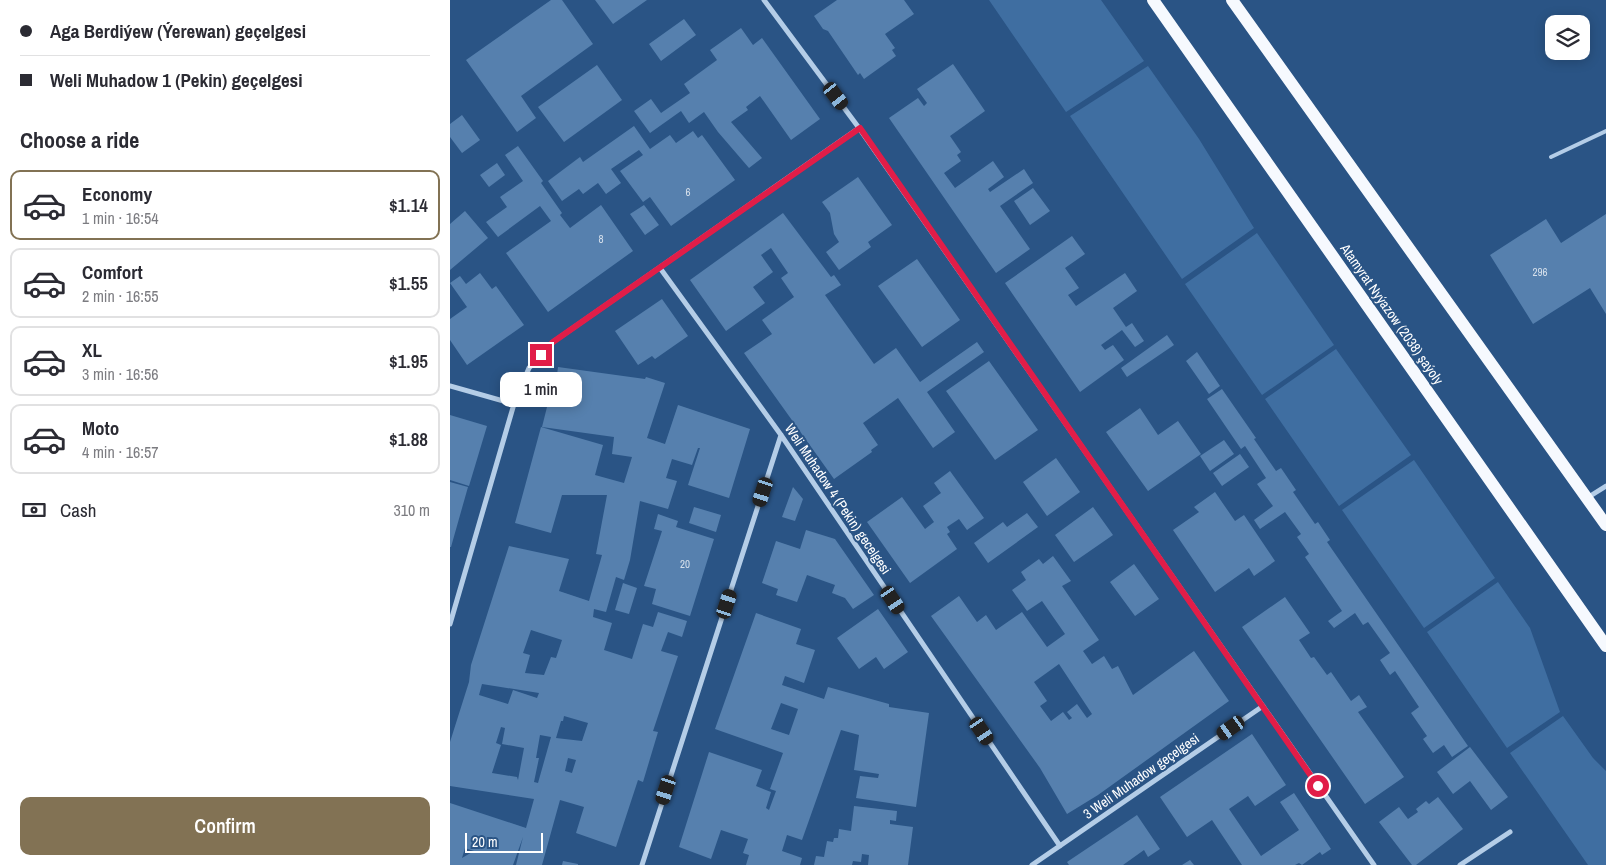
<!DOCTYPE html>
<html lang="en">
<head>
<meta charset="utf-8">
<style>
	:root { --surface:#fff; --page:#f7f7f7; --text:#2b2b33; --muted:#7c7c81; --line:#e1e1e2; --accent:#827254 }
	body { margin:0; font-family:"Archivo Narrow",sans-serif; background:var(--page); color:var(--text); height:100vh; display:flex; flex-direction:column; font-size:19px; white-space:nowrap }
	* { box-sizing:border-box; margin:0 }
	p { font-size:16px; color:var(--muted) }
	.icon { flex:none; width:28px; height:28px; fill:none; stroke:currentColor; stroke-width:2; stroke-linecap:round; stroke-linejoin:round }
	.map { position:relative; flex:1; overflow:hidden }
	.sheet { display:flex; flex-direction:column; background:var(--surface); width:450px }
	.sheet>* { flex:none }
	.guide { display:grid; align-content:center; height:110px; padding:0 20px; background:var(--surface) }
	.tools { position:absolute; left:1095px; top:15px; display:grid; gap:10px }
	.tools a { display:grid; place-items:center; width:45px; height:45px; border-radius:10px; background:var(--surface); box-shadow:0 2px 12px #0003; font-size:25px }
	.scale { position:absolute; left:15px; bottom:12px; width:78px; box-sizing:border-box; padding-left:5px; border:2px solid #fff; border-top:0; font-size:14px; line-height:18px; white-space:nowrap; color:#fff; -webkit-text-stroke:4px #2a5485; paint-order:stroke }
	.end { position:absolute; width:22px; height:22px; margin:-11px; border:6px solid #e11d48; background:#fff; box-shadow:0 0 0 2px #fff }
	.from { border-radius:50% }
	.bubble { position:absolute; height:35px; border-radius:10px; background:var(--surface); box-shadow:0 2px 12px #0003; font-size:16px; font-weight:600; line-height:35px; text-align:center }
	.car { position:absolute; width:15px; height:30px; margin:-15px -8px; border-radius:6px; box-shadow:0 0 4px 1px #0007; background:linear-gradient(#222 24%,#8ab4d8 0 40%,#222 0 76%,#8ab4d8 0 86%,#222 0) }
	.guide b { display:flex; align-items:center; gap:18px; height:48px; font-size:19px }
	.guide b+b { border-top:1px solid var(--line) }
	.guide i { width:12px; height:12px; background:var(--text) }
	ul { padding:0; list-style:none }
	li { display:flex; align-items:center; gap:15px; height:70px; margin:0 10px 8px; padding:0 10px; border:2px solid var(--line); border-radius:10px }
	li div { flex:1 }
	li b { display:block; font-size:19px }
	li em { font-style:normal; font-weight:600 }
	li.current { border-color:var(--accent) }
	li>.icon { width:45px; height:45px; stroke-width:1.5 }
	h2 { padding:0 20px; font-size:22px; line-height:60px }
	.pay { display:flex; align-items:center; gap:12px; height:55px; padding:0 20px; font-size:19px }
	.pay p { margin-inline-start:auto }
	.action { display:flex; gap:10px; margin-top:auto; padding:10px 20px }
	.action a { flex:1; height:58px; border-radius:10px; background:var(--accent); color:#fff; font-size:20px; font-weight:600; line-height:58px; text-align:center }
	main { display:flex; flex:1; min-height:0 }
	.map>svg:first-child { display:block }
	.green { fill:#3f6ea1 }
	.building { fill:#5680ae; fill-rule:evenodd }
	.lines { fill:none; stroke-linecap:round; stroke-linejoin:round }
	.service { stroke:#b4cde7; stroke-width:4 }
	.minor { stroke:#b4cde7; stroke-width:5 }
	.primary { stroke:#f6f9fe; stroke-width:12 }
	.route { stroke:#e11d48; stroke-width:6 }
	.labels { text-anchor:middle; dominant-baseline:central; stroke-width:4; stroke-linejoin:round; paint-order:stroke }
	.number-label { font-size:11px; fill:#d5dfeb }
	.street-label { font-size:14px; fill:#fff; stroke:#2a5485 }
</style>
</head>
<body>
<main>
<section class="sheet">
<div class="guide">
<b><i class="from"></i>Aga Berdiýew (Ýerewan) geçelgesi</b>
<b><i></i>Weli Muhadow 1 (Pekin) geçelgesi</b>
</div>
<h2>Choose a ride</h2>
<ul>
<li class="current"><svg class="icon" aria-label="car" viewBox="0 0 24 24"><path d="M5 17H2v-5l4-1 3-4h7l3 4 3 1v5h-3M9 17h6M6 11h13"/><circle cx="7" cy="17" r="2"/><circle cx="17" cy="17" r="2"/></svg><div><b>Economy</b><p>1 min · 16:54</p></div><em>$1.14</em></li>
<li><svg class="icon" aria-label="car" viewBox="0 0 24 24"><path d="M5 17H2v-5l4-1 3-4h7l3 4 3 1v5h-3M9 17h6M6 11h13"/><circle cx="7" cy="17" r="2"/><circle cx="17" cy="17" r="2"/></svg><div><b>Comfort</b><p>2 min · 16:55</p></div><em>$1.55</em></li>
<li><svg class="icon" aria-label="car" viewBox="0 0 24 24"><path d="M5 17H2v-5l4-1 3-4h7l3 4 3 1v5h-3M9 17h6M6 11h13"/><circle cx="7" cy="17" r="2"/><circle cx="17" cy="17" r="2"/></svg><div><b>XL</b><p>3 min · 16:56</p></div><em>$1.95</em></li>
<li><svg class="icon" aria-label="car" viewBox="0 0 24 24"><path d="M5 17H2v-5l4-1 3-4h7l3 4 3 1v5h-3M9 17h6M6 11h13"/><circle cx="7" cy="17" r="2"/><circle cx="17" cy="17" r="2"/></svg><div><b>Moto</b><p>4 min · 16:57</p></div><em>$1.88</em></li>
</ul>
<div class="pay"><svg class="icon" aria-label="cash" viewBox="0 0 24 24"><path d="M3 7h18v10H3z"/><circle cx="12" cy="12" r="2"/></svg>Cash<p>310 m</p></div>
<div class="action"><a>Confirm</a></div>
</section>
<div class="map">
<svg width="1156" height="865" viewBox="0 0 1156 865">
	<rect width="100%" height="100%" fill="#2a5485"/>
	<path class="green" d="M539,0H651L694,61L616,112Z
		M698,66L749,139L804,228L732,279L620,116Z
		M807,233L884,345L812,395L735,284Z
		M886,349L961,455L889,506L815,399Z
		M964,460L1045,578L974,628L892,510Z
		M1048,582L1080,628L1110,712L1057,748L977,632Z
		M1113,716L1143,758L1156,771V865H1138L1060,753Z"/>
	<path class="building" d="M101,0H112L143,44L71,96L86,118L67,132L16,60Z
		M145,0H197L163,24Z
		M387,0H454L464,14L435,34L445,48L442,50L446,56L414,79L410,73L408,75L378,31L373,29L364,16Z
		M234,19L246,35L211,61L199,44Z
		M291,28L303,45L312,38L370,119L341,140L310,96L296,107L298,110L281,122L312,158L299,168L268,132L254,112L239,123L231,111L200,133L184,111L201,99L211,113L240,93L234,84L267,60L260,50Z
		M503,64L535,111L500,136L511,152L507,155L511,161L494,173L505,188L543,161L554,177L538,189L540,192L574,169L583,183L550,206L580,249L546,273L439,118L468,98L474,106L477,103L467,89Z
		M147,65L172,100L114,142L88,107Z
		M12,115L30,140L12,153L0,137V124Z
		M184,126L200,149L220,135L226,143L243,131L248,138L252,135L285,180L221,226L200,197L193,202L170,171L193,155L189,150L161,169L171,183L156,194L148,183L133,194L129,189L112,201L98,181L130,157L133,162Z
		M68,146L93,181L91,183L112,213L110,215L120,228L151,205L183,251L98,312L56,253L101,221L90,206L48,237L36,222L57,207L50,197L73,181L55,155Z
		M47,163L55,175L39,187L30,175Z
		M408,177L442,225L418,242L421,247L389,270L376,252L389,242L384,234L380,213L372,202Z
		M583,188L600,211L580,225L564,201Z
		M194,205L209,225L195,235L180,214Z
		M15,211L38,238L0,270V224Z
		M333,213L381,277L384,275L391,285L375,295L424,364L446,348L470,382L527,342L534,352L477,392L505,432L483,448L448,398L413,423L428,445L421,450L422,452L384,479L294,353L322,334L312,320L344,297L331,278L338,273L321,248L311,255L323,272L303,287L315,303L276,331L240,280Z
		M1156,214V314L1140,288L1083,324L1040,255L1096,219L1111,243Z
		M622,236L635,254L615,268L629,288L618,295L626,306L675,273L687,291L663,308L676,327L682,323L694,341L685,347L672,330L651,345L655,350L663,345L674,360L630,392L555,283Z
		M467,259L510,320L472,347L428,286Z
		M30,273L42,289L46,286L74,325L17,365L0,340V319L17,307L0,283L10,276L16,284Z
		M212,299L238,336L205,359L202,356L188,365L165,331Z
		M717,335L724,345L677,377L671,368Z
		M747,352L770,386L759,394L736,361Z
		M539,361L588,430L545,460L496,391Z
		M108,367L195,379L196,377L215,383L197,438L215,444L228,405L300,429L279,498L238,485L250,448H248L242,465L222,459L216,478L227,481L218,509L190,501L180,560L174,580L166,577L156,612L144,609L143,617L162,623L154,650L182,659L193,624L203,627L208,612L237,621L232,637L218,632L211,651L228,656L203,731L208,732L193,782L188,780L166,847L126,833L134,807L110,800L92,865H66L73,837L63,865H0V803L76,828L84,799L0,786V742L19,682L21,665L59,546L119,559L109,591L139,601L152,555L146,554L157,495H112L101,533L65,523L91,427L153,445L145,475L174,483L182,457L162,454L164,437L92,427L99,399H104ZM81,630L112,640L106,658L101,657L94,675L75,673L80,655L73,653ZM32,684L89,693L87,698L63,690L58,704L29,695ZM114,716L138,723L132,741L106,738L111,721H113ZM51,727L55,728L52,744L74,748L68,780L67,777L42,773L51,745L46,743ZM90,735L101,737L88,783L84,782L89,758H86ZM118,758L126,760L122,773L115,771ZM15,848L24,851L12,858Z
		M772,389L806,438L804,439L826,471L831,468L846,490L843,492L865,524L868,522L880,540L877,542L1018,746L1002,757L994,745L983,753L973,739L977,736L961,713L969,707L945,671L940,675L930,660L940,653L918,622L913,625L905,613L884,628L878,621L892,611L855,557L859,554L847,537L851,534L835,512L810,529L804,520L823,506L807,484L816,478L795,446L791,449L757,399Z
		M690,408L708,435L728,421L751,454L698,491L656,432Z
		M0,415L37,426L19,486L0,480Z
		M774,440L784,454L760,471L750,456Z
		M790,454L799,467L772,486L763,473Z
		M606,458L630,492L597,516L573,482Z
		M500,471L534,518L517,530L509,519L497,527L500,532L497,534L507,549L460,583L417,522L452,497L475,529L484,522L473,506L491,493L484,483Z
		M0,482L18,487L1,547H0Z
		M343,487L353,499L345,521L332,517Z
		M765,492L785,521L794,515L825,561L804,576L799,568L765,592L723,530L749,512L744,507Z
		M244,507L271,515L266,532L239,523Z
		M643,507L663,535L624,562L605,535Z
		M577,513L588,527L538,563L524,543L553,522L557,527Z
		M208,514L228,521L226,527L264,539L240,616L202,604L206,589L194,586L212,531L204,529Z
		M356,530L385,539L424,595L403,609L395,598L382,593L385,585L357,575L347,602L326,595L328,589L312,583L326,541L350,549Z
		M603,556L621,581L612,586L649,640L633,651L642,664L654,656L662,669L668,666L683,695L744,651L779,701L648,795L617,814L590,768L481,616L509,596L527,622L536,615L546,630L572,612L597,647L615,634L592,601L577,611L562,590L576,580L571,572L589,559L593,564ZM609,664L642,714L637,718L627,704L617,712L622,718L619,720L613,712L601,721L590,706L597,701L584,682Z
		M684,564L709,599L685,616L660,582Z
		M173,583L187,588L179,614L165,610Z
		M835,597L860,633L849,640L861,658L864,657L877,675L881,672L901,701L909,695L917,707L908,712L954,777L915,804L792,627Z
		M428,609L458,652L434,669L426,657L409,669L387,638Z
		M306,613L351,629L346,644L365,650L354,683L335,676L332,685L374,699L378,687L439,704V707L479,713L466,807L406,798L410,776L428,778L429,774L404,770L409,735L391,730L352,840L337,835L332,851L352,858L350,865H296L299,855L293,853L298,839L271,830L261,859L229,847L259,752L312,770L306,786L321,792L316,808L319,810L326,791L320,789L333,753L265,729ZM331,703L348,709L339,735L321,729Z
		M802,734L836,785L805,806L798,796L779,809L811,856L849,830L830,802L844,793L881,849L872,855L870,852L852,865L849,863L845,865H792L762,820L737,837L710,797Z
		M1020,747L1058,797L1041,810L1020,781L1003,794L987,772Z
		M988,797L1013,829L966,865H962L929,822L949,807L958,819L968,812L966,809L976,801L979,804Z
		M404,806L447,811L446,821L440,820V824L463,827L458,865H418L419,855L412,854L411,862L403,861L402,865H364L366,856L374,857L377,841L383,842L384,838H388L389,829L401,831Z
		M687,815L710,849L698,857L694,850L673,865H619L617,862Z
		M740,860L744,865H732Z
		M113,861L128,864V865H112Z"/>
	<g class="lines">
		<path class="service" d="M1101,157L1156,131"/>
		<path class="minor" d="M314,0L409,128L924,865
			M210,268L331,435L610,846
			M0,386L64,404
			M1137,498L1156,486
			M0,624L64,404L79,368L103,342L409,128
			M192,865L331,435
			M582,865L813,706
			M1010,865L1060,832"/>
		<path class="primary" d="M703,0L1156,646
			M782,0L1156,525"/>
	</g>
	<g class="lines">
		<path class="route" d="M91,355L103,342L410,128L868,786"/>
	</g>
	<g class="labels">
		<g class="number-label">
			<text x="238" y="192">6</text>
			<text x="151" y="239">8</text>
			<text x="1090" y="272">296</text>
			<text x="235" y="564">20</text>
		</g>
		<g class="street-label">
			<text transform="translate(942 314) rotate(55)">Atamyrat Nyýazow (2038) şaýoly</text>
			<text transform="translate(388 499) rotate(56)">Weli Muhadow 4 (Pekin) gecelgesi</text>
			<text transform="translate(691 776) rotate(-35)">3 Weli Muhadow geçelgesi</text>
		</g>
	</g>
</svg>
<div class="tools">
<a><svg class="icon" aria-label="layers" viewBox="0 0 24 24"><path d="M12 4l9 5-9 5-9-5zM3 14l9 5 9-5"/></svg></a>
</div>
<div class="scale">20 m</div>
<i class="end from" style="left:868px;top:786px"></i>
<i class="end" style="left:91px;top:355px"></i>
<div class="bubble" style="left:50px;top:372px;width:82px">1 min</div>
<i class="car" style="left:386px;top:96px;rotate:143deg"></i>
<i class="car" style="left:313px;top:492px;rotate:198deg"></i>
<i class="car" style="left:443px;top:600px;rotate:146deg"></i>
<i class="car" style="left:277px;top:604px;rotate:18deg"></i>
<i class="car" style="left:781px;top:728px;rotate:235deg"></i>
<i class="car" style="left:532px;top:731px;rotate:146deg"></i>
<i class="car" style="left:216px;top:790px;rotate:198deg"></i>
</div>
</main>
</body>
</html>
